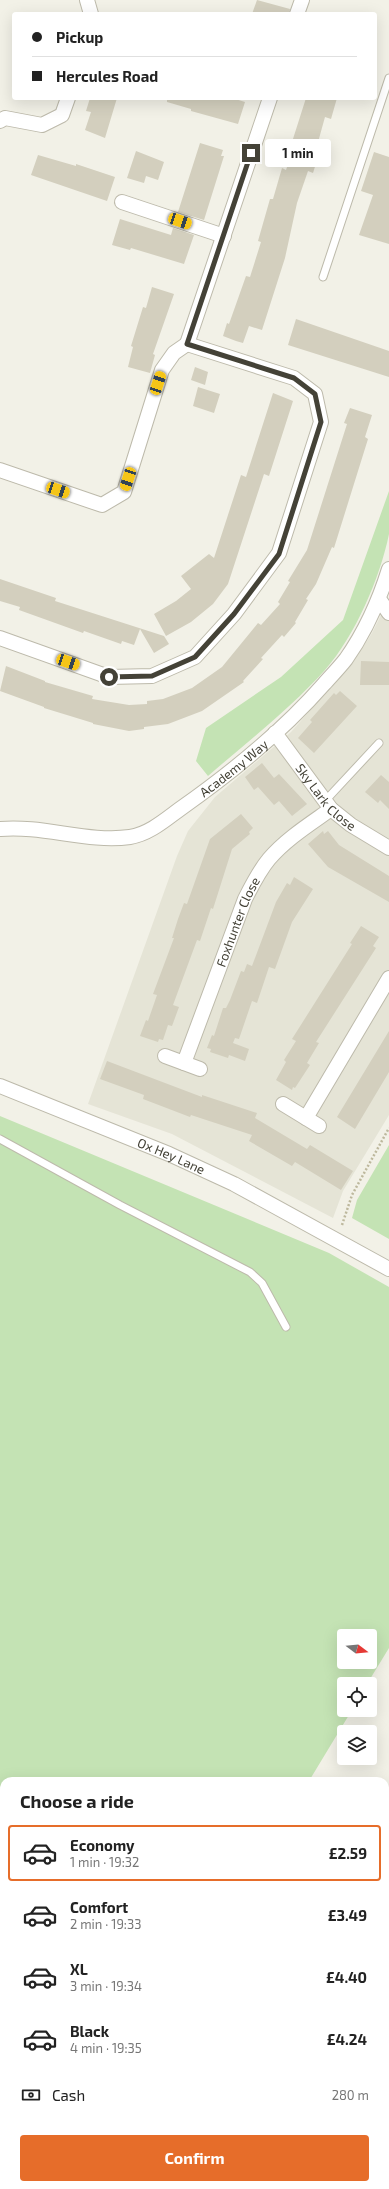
<!DOCTYPE html>
<html lang="en">
<head>
<meta charset="utf-8">
<style>
	:root { --surface:#fff; --page:#f6f6f6; --text:#222; --muted:#767676; --line:#e0e0e0; --accent:#e66d2a }
	body { margin:0; font-family:"Exo 2",sans-serif; background:var(--page); color:var(--text); height:100vh; display:flex; flex-direction:column; font-size:15px; white-space:nowrap }
	* { box-sizing:border-box; margin:0 }
	p { font-size:13px; color:var(--muted) }
	.icon { flex:none; width:22px; height:22px; fill:none; stroke:currentColor; stroke-width:2; stroke-linecap:round; stroke-linejoin:round }
	.map { position:relative; flex:1; overflow:hidden }
	.sheet { position:absolute; left:0px; top:1777px; width:389px; height:412px; display:flex; flex-direction:column; background:var(--surface); border-radius:12px 12px 0 0; box-shadow:0 4px 16px #0002 }
	.sheet>* { flex:none }
	.guide { position:absolute; left:12px; top:12px; width:365px; height:88px; border-radius:4px; box-shadow:0 4px 16px #0002; display:grid; align-content:center; height:88px; padding:0 20px; background:var(--surface) }
	.needle { width:26px; rotate:106deg }
	.controls { position:absolute; left:337px; top:1629px; display:grid; gap:8px }
	.controls a { display:grid; place-items:center; width:40px; height:40px; border-radius:4px; background:var(--surface); box-shadow:0 4px 16px #0002; font-size:20px }
	.end { position:absolute; width:18px; height:18px; margin:-9px; border:5px solid #444237; background:#fff; box-shadow:0 0 0 2px #fff }
	.from { border-radius:50% }
	.bubble { position:absolute; height:28px; border-radius:4px; background:var(--surface); box-shadow:0 4px 16px #0002; font-size:13px; font-weight:700; line-height:28px; text-align:center }
	.car { position:absolute; width:12px; height:24px; margin:-12px -6px; border-radius:5px; box-shadow:0 0 3px 1px #0007; background:linear-gradient(#f5c518 24%,#345 0 40%,#f5c518 0 76%,#345 0 86%,#f5c518 0) }
	.guide b { display:flex; align-items:center; gap:14px; height:38px; font-size:15px }
	.guide b+b { border-top:1px solid var(--line) }
	.guide i { width:10px; height:10px; background:var(--text) }
	ul { padding:0; list-style:none }
	li { display:flex; align-items:center; gap:12px; height:56px; margin:0 8px 6px; padding:0 12px; border:2px solid transparent; border-radius:4px }
	li div { flex:1 }
	li b { display:block; font-size:15px }
	li em { font-style:normal; font-weight:700 }
	li.current { border-color:var(--accent) }
	li>.icon { width:36px; height:36px; stroke-width:1.5 }
	h2 { padding:0 20px; font-size:18px; line-height:48px }
	.pay { display:flex; align-items:center; gap:10px; height:44px; padding:0 20px; font-size:15px }
	.pay p { margin-inline-start:auto }
	.action { display:flex; gap:8px; margin-top:auto; padding:8px 20px }
	.action a { flex:1; height:46px; border-radius:4px; background:var(--accent); color:#fff; font-size:16px; font-weight:700; line-height:46px; text-align:center }
	.map>svg:first-child { display:block }
	.residential { fill:#e5e4d6 }
	.green { fill:#c4e3b4; fill-rule:evenodd }
	.building { fill:#d3cfbe }
	.lines { fill:none; stroke-linecap:round; stroke-linejoin:round }
	.lane-casing { stroke:#bdbaab; stroke-width:9 }
	.street-casing { stroke:#bdbaab; stroke-width:16 }
	.path { stroke:#bdb89d; stroke-width:2.5; stroke-dasharray:2 2; stroke-linecap:butt }
	.lane { stroke:#fff; stroke-width:7 }
	.street { stroke:#fff; stroke-width:14 }
	.route { stroke:#444237; stroke-width:5 }
	.labels { text-anchor:middle; dominant-baseline:central; stroke-width:3; stroke-linejoin:round; paint-order:stroke }
	.street-label { font-size:13px; fill:#444237; stroke:#fff }
</style>
</head>
<body>
<div class="map">
<svg width="389" height="2189" viewBox="0 0 389 2189">
	<rect width="100%" height="100%" fill="#f2f1e7"/>
	<path class="residential" d="M389,599V1115L343,1191L333,1218L172,1134L88,1104L177,856L188,831L215,797L291,732L354,661L372,633Z
		M389,1975V2189H163L166,2185H385V1982Z"/>
	<path class="green" d="M389,491C389,505 389,521 389,534C380,578 355,636 325,670C290,709 247,742 208,776L196,761L206,728L281,677L343,620Z
		M0,1116L329,1253L389,1287V1648L367,1684H344V1710H352L309,1781H4V2185H50L47,2189H0ZM344,1636H370V1662H344Z
		M389,1145V1239L352,1218L357,1200Z"/>
	<path class="building" d="M257,0L290,9L289,14H252Z
		M90,98H117L105,138L85,130L91,112L86,111Z
		M167,98H232L245,102L238,124L191,111V109L167,102Z
		M306,98H337L331,119L325,117L315,153L319,154L313,173L308,171L297,203L285,258L262,330L249,326L243,343L236,341L223,336L227,323L229,324L246,276L250,277L261,242L258,241L270,199H273L282,168L286,170L295,143L292,142Z
		M200,143L223,150L221,156H224L204,220L178,212Z
		M136,151L164,162L158,180L146,176L144,183L127,178Z
		M374,152L389,157V244L359,235L373,195L361,191Z
		M38,155L76,166V164L115,177L107,201L31,175Z
		M120,219L171,235L173,228L194,235L184,264L131,248L130,250L112,245Z
		M152,287L174,294L153,354L155,355L150,373L128,367L133,347L131,346L143,307L146,308Z
		M296,319L389,351V377L288,345Z
		M195,367L208,372L205,385L191,380Z
		M198,387L220,394L214,413L193,406Z
		M273,393L293,401L269,476L264,474L228,584L213,604L191,622L166,636L154,614L176,601L191,589L181,576L209,554L214,558L241,475L246,477Z
		M350,408L372,415L365,437L368,439L334,548L332,547L316,584L306,599L308,600L295,622L296,623L284,637L282,635L261,658L263,659L243,681L244,682L202,711L168,724L144,727V729L129,731L93,724V723L44,708V707L0,691L6,666L45,681V682L93,696L92,699L129,705L147,704V701L163,699L192,688L222,667L258,623L261,625L280,604L278,602L290,582L288,581L307,550L347,424L344,423Z
		M0,579L56,598L55,601L164,636L169,644L154,653L140,629L134,645L122,641L121,644L84,631L83,633L19,610L20,607L0,601Z
		M361,661L389,662V685H360Z
		M340,691L357,706L314,753L298,738L312,722L310,720L334,693L336,695Z
		M262,763L274,778L279,774L307,804L292,816L279,801L274,805L258,787L254,790L245,777Z
		M381,775L389,782V809L380,800L378,803L365,792Z
		M241,814L253,828L249,832L250,834L232,849L213,909L211,908L200,941L197,940L173,1005L179,1007L172,1026L168,1025L163,1040L159,1039L158,1042L140,1036L146,1020L148,1021L157,995L153,994L174,938H172L178,919L184,903L187,904L210,839Z
		M323,831L324,834L328,831L339,845L389,876V902L328,867L308,844Z
		M294,877L313,889L292,922L275,969L269,967L257,1003L252,1001L239,1039L235,1038L233,1043L249,1049L245,1061L229,1055L228,1058L210,1052L211,1049L207,1048L212,1035L214,1036L223,1008H226L230,1000L241,971L244,972L247,964L252,966L276,902L287,883L290,885Z
		M361,926L379,937L373,946L376,948L316,1042L319,1043L307,1063L310,1065L295,1088L293,1087L292,1090L276,1080L286,1062L284,1060L296,1041L292,1039L352,944L350,943Z
		M389,1031V1072L355,1129L337,1117Z
		M107,1061L202,1097V1095L257,1113L255,1118L307,1149L310,1145L353,1171L341,1190L295,1162L292,1166L249,1141L252,1135L191,1115L190,1117L143,1099L144,1095L100,1079Z"/>
	<g class="lines">
		<g class="lane-casing">
			<path id="lane" d="M323,277L389,78
				M325,801L379,743
				M0,1139L120,1205L250,1272L262,1283L286,1327"/>
		</g>
		<g class="street-casing">
			<g id="street">
				<path d="M87,0L91,14"/>
				<path d="M297,14L302,0"/>
				<path d="M0,121L5,118L42,125L62,115L68,98"/>
				<path d="M122,202L224,236"/>
				<path d="M187,344L270,98"/>
				<path d="M0,470L102,505L124,492L162,370L174,353L187,344"/>
				<path d="M379,599L389,613"/>
				<path d="M0,638L109,677L152,676L195,657L234,614L279,553L321,422L315,394L294,378L187,344"/>
				<path id="s1" d="M275,733L331,809L351,825L389,848"/>
				<path id="s2" d="M0,829C43,825 88,843 130,837C149,834 165,820 180,809C231,773 282,732 324,684C331,676 339,668 346,659C365,632 379,601 389,569"/>
				<path d="M165,1056L200,1069"/>
				<path id="s3" d="M184,1063L245,899C252,885 259,871 269,859C286,839 310,824 331,809"/>
				<path id="s4" d="M0,1086L169,1154L234,1184L389,1269"/>
				<path d="M283,1104L319,1126"/>
				<path d="M306,1118L389,978"/>
			</g>
		</g>
		<path class="path" d="M342,1225L352,1195L389,1128"/>
		<use href="#lane" class="lane"/>
		<use href="#street" class="street"/>
	</g>
	<g class="lines">
		<path class="route" d="M109,677L152,676L195,657L234,614L279,554L321,422L315,394L294,378L187,344L251,153"/>
	</g>
	<g class="labels">
		<g class="street-label">
			<text stroke="none"><textPath href="#s2" startOffset="256">Academy Way</textPath></text>
			<text stroke="none"><textPath href="#s1" startOffset="82">Sky Lark Close</textPath></text>
			<text stroke="none"><textPath href="#s3" startOffset="151">Foxhunter Close</textPath></text>
			<text stroke="none"><textPath href="#s4" startOffset="185">Ox Hey Lane</textPath></text>
		</g>
	</g>
</svg>
<div class="controls">
<a><svg class="needle" viewBox="-14 -14 28 28"><path d="M0-13l5 13h-10z" fill="#e53935"/><path d="M0 13l5-13h-10z" fill="#767676"/></svg></a>
<a><svg class="icon" aria-label="locate" viewBox="0 0 24 24"><circle cx="12" cy="12" r="6"/><path d="M12 2v4M12 18v4M2 12h4M18 12h4"/></svg></a>
<a><svg class="icon" aria-label="layers" viewBox="0 0 24 24"><path d="M12 4l9 5-9 5-9-5zM3 14l9 5 9-5"/></svg></a>
</div>
<i class="end from" style="left:109px;top:677px"></i>
<i class="end" style="left:251px;top:153px"></i>
<div class="bubble" style="left:265px;top:139px;width:66px">1 min</div>
<i class="car" style="left:180px;top:221px;rotate:109deg"></i>
<i class="car" style="left:158px;top:383px;rotate:18deg"></i>
<i class="car" style="left:128px;top:479px;rotate:198deg"></i>
<i class="car" style="left:58px;top:490px;rotate:109deg"></i>
<i class="car" style="left:68px;top:662px;rotate:109deg"></i>
<div class="guide">
<b><i class="from"></i>Pickup</b>
<b><i></i>Hercules Road</b>
</div>
<section class="sheet">
<h2>Choose a ride</h2>
<ul>
<li class="current"><svg class="icon" aria-label="car" viewBox="0 0 24 24"><path d="M5 17H2v-5l4-1 3-4h7l3 4 3 1v5h-3M9 17h6M6 11h13"/><circle cx="7" cy="17" r="2"/><circle cx="17" cy="17" r="2"/></svg><div><b>Economy</b><p>1 min · 19:32</p></div><em>£2.59</em></li>
<li><svg class="icon" aria-label="car" viewBox="0 0 24 24"><path d="M5 17H2v-5l4-1 3-4h7l3 4 3 1v5h-3M9 17h6M6 11h13"/><circle cx="7" cy="17" r="2"/><circle cx="17" cy="17" r="2"/></svg><div><b>Comfort</b><p>2 min · 19:33</p></div><em>£3.49</em></li>
<li><svg class="icon" aria-label="car" viewBox="0 0 24 24"><path d="M5 17H2v-5l4-1 3-4h7l3 4 3 1v5h-3M9 17h6M6 11h13"/><circle cx="7" cy="17" r="2"/><circle cx="17" cy="17" r="2"/></svg><div><b>XL</b><p>3 min · 19:34</p></div><em>£4.40</em></li>
<li><svg class="icon" aria-label="car" viewBox="0 0 24 24"><path d="M5 17H2v-5l4-1 3-4h7l3 4 3 1v5h-3M9 17h6M6 11h13"/><circle cx="7" cy="17" r="2"/><circle cx="17" cy="17" r="2"/></svg><div><b>Black</b><p>4 min · 19:35</p></div><em>£4.24</em></li>
</ul>
<div class="pay"><svg class="icon" aria-label="cash" viewBox="0 0 24 24"><path d="M3 7h18v10H3z"/><circle cx="12" cy="12" r="2"/></svg>Cash<p>280 m</p></div>
<div class="action"><a>Confirm</a></div>
</section>
</div>
</body>
</html>
